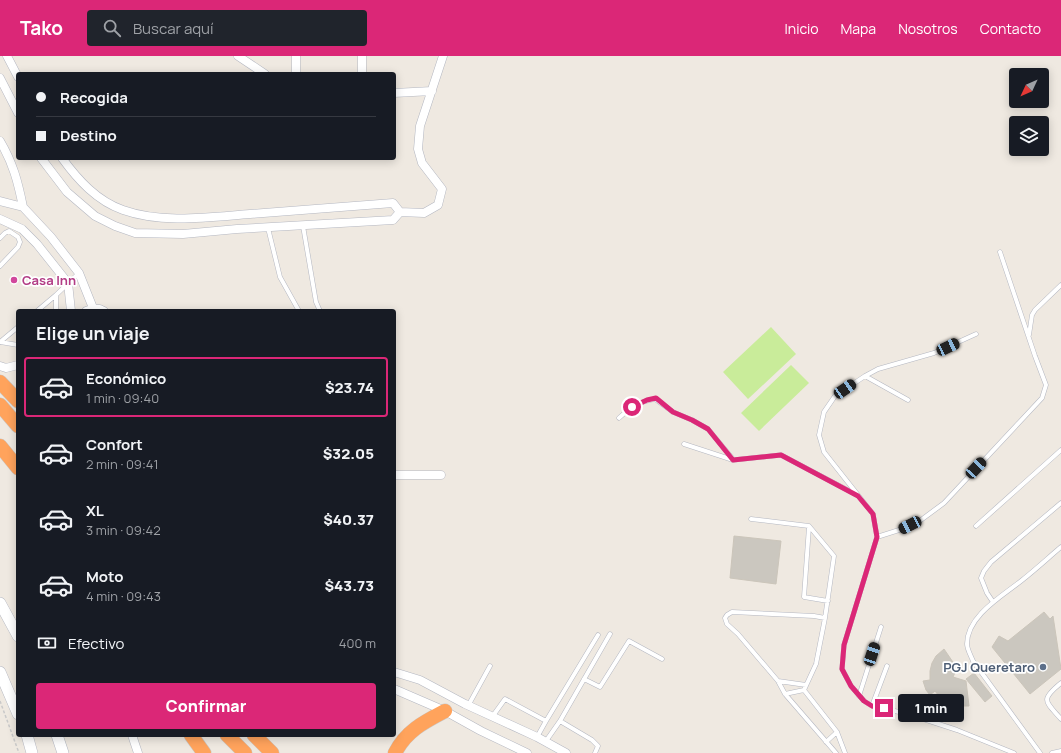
<!DOCTYPE html>
<html lang="es">
<head>
<meta charset="utf-8">
<style>
	:root { --surface:#171b24; --page:#20242c; --text:#f1f3f6; --muted:#9ea1a6; --line:#363941; --accent:#db2777 }
	body { margin:0; font-family:Manrope,sans-serif; background:var(--page); color:var(--text); height:100vh; display:flex; flex-direction:column; font-size:15px; white-space:nowrap }
	* { box-sizing:border-box; margin:0 }
	p { font-size:13px; color:var(--muted) }
	.icon { flex:none; width:22px; height:22px; fill:none; stroke:currentColor; stroke-width:2; stroke-linecap:round; stroke-linejoin:round }
	.map { position:relative; flex:1; overflow:hidden }
	.sheet { position:absolute; left:16px; top:253px; width:380px; height:428px; display:flex; flex-direction:column; background:var(--surface); border-radius:4px; box-shadow:0 2px 10px #0003 }
	.sheet>* { flex:none }
	.hud { position:absolute; left:16px; top:16px; width:380px; height:88px; border-radius:4px; box-shadow:0 2px 10px #0003; display:grid; align-content:center; height:88px; padding:0 20px; background:var(--surface) }
	.needle { width:26px; rotate:226deg }
	.fabs { position:absolute; left:1009px; top:12px; display:grid; gap:8px }
	.fabs a { display:grid; place-items:center; width:40px; height:40px; border-radius:4px; background:var(--surface); box-shadow:0 2px 10px #0003; font-size:20px }
	.end { position:absolute; width:18px; height:18px; margin:-9px; border:5px solid #db2777; background:#fff; box-shadow:0 0 0 2px #fff }
	.from { border-radius:50% }
	.bubble { position:absolute; height:28px; border-radius:4px; background:var(--surface); box-shadow:0 2px 10px #0003; font-size:13px; font-weight:800; line-height:28px; text-align:center }
	.car { position:absolute; width:12px; height:24px; margin:-12px -6px; border-radius:5px; box-shadow:0 0 3px 1px #0007; background:linear-gradient(#222 24%,#8ab4d8 0 40%,#222 0 76%,#8ab4d8 0 86%,#222 0) }
	.hud b { display:flex; align-items:center; gap:14px; height:38px; font-size:15px }
	.hud b+b { border-top:1px solid var(--line) }
	.hud i { width:10px; height:10px; background:var(--text) }
	ul { padding:0; list-style:none }
	li { display:flex; align-items:center; gap:12px; height:60px; margin:0 8px 6px; padding:0 12px; border:2px solid transparent; border-radius:4px }
	li div { flex:1 }
	li b { display:block; font-size:15px }
	li em { font-style:normal; font-weight:800 }
	li.current { border-color:var(--accent) }
	li>.icon { width:36px; height:36px; stroke-width:1.5 }
	h2 { padding:0 20px; font-size:18px; line-height:48px }
	.pay { display:flex; align-items:center; gap:10px; height:44px; padding:0 20px; font-size:15px }
	.pay p { margin-inline-start:auto }
	.primary-button { display:flex; gap:8px; margin-top:auto; padding:8px 20px }
	.primary-button a { flex:1; height:46px; border-radius:4px; background:var(--accent); color:#fff; font-size:16px; font-weight:800; line-height:46px; text-align:center }
	header { display:flex; align-items:center; gap:24px; box-sizing:border-box; height:56px; padding:0 20px; background:var(--accent); color:#fff }
	header strong { font-size:19px }
	nav { display:flex; gap:22px; margin-inline-start:auto; font-size:14px }
	.search { width:280px; height:36px; background:var(--page); display:flex; align-items:center; gap:10px; box-sizing:border-box; padding:0 14px; border-radius:4px; color:var(--muted); font-size:15px }
	.map>svg:first-child { display:block }
	.pitch { fill:#c9ec9a }
	.building { fill:#cbc7bf; stroke:#cbc5ba }
	.lines { fill:none; stroke-linecap:round; stroke-linejoin:round }
	.lane-casing { stroke:#b4b7c1; stroke-width:5 }
	.street-casing { stroke:#b4b7c1; stroke-width:9 }
	.secondary-casing { stroke:#b4b7c1; stroke-width:12 }
	.highway-casing { stroke:#c9c9c9; stroke-width:15 }
	.path { stroke:#c9c9c9; stroke-width:1.5; stroke-dasharray:3 2; stroke-linecap:butt }
	.lane { stroke:#fff; stroke-width:4 }
	.street { stroke:#fff; stroke-width:8 }
	.secondary { stroke:#fff; stroke-width:11 }
	.highway { stroke:#ffa35c; stroke-width:14 }
	.route { stroke:#db2777; stroke-width:5 }
	.hotel-dot { fill:#d1479c; stroke:#fff; stroke-width:1.5 }
	.service-dot { fill:#5c6f8a; stroke:#fff; stroke-width:1.5 }
	.labels { text-anchor:middle; dominant-baseline:central; stroke-width:3.5; stroke-linejoin:round; paint-order:stroke }
	.hotel-label { font-size:13px; font-weight:bold; fill:#b23c85; stroke:#fff; text-anchor:start }
	.service-label { font-size:13px; font-weight:bold; fill:#4e5e75; stroke:#fff; text-anchor:end }
</style>
</head>
<body>
<header>
<strong>Tako</strong>
<div class="search"><svg class="icon" aria-label="search" viewBox="0 0 24 24"><circle cx="10" cy="10" r="6"/><path d="M15 15l6 6"/></svg>Buscar aquí</div>
<nav><a>Inicio</a><a>Mapa</a><a>Nosotros</a><a>Contacto</a></nav>
</header>
<div class="map">
<svg width="1061" height="697" viewBox="0 0 1061 697">
	<rect width="100%" height="100%" fill="#efe9e1"/>
	<path class="pitch" d="M771,271L796,298L748,343L723,316Z
		M791,309L809,327L759,375L741,357Z"/>
	<path class="building" d="M734,480L781,485L776,528L730,522Z
		M1044,556L1050,563L1053,560L1061,613L1030,638L992,591L999,580L1008,585Z
		M944,593L957,612L953,621L966,625L969,650H959L951,648L939,640L935,635L930,639L926,634L923,625L930,624V615L932,607L936,600Z
		M974,617L992,640L985,646L966,623Z"/>
	<g class="lines">
		<g class="lane-casing">
			<path id="lane" d="M303,170L316,246L320,255
				M268,172L280,221L299,255
				M0,182L5,177L9,175L18,181L20,186L18,191L0,210
				M1000,196L1035,300L1046,329L1042,342L944,447L921,464L899,474L877,481L844,589L842,613L851,630L864,645L872,650L908,658L957,674L1014,697
				M37,255L56,239
				M56,255V239L79,217
				M1029,279L1032,259L1035,254L1061,229
				M0,286L18,271
				M0,286L18,289
				M865,320L908,344
				M619,362C630,352 640,345 655,343L673,356L692,364L708,373L733,403
				M684,388L733,404L781,399L855,438
				M751,463L809,470L834,500L825,562
				M976,470L1061,394
				M809,471L804,541L828,545
				M877,481L873,458L824,396L819,379L824,356L835,340L865,320L878,313L934,297L976,278
				M993,546L987,537L981,522L984,515L991,506L1061,447
				M584,623L600,631L629,585L662,603
				M778,625L806,629
				M1061,627C1040,644 1045,645 1061,663
				M785,638L804,634
				M859,640L881,571
				M468,650L490,610
				M872,650L887,610
				M492,661L505,643L546,665L537,681
				M546,665L598,579
				M560,665L610,578
				M546,685L560,665L592,684L598,690L595,697
				M826,686L837,676
				M836,697L785,638L778,625L738,578L727,568L725,562L727,559L732,556L814,560L825,562L816,608L804,634L837,676L845,697
				M1040,697L973,605C971,600 967,593 967,588C967,560 1002,540 1021,525C1035,514 1048,502 1061,491
				M1052,697L1061,695"/>
		</g>
		<g class="street-casing">
			<path id="street" d="M7,0L18,21
				M238,0L265,18
				M362,0V18
				M296,18V0
				M0,22L18,57
				M394,37L432,35
				M0,85C13,107 18,126 23,151
				M41,102L67,136L95,160L115,170L135,177L183,178L237,173L393,164L400,156
				M62,102C78,124 97,145 123,154C162,168 210,161 250,158C298,154 345,151 393,147L400,156L424,157L438,149L442,133L422,107L418,93L420,70L443,0
				M0,145L23,151L51,181L79,217L93,252
				M0,163L22,173L37,188L68,227L71,255
				M86,255C92,252 98,251 104,255
				M0,310L6,312L18,309
				M394,419H441
				M394,616L420,624L465,648L537,681L566,697
				M394,633L445,655L481,675L527,697
				M132,679L138,697"/>
		</g>
		<g class="secondary-casing">
			<path id="secondary" d="M0,547L18,580
				M0,616L18,658
				M27,679L32,697
				M57,679L63,697"/>
		</g>
		<g class="highway-casing">
			<path id="highway" d="M0,326L18,345
				M0,349L18,370
				M0,390L18,412
				M191,679L204,697
				M227,679L245,697
				M254,679L272,697
				M395,697C406,675 424,666 445,655"/>
		</g>
		<path class="path" d="M0,645L19,697"/>
		<use href="#lane" class="lane"/>
		<use href="#street" class="street"/>
		<use href="#secondary" class="secondary"/>
		<use href="#highway" class="highway"/>
	</g>
	<g class="lines">
		<path class="route" d="M632,351L647,344L656,342L673,356L692,364L708,373L733,404L781,399L858,440L873,458L877,481L844,589L842,613L851,630L864,645L872,650L884,652"/>
	</g>
	<circle class="hotel-dot" cx="14" cy="224" r="4"/>
	<circle class="service-dot" cx="1043" cy="611" r="4"/>
	<g class="labels">
		<g class="hotel-label">
			<text x="22" y="224">Casa Inn</text>
		</g>
		<g class="service-label">
			<text x="1035" y="611">PGJ Queretaro</text>
		</g>
	</g>
</svg>
<div class="fabs">
<a><svg class="needle" viewBox="-14 -14 28 28"><path d="M0-13l5 13h-10z" fill="#e53935"/><path d="M0 13l5-13h-10z" fill="#9ea1a6"/></svg></a>
<a><svg class="icon" aria-label="layers" viewBox="0 0 24 24"><path d="M12 4l9 5-9 5-9-5zM3 14l9 5 9-5"/></svg></a>
</div>
<i class="end from" style="left:632px;top:351px"></i>
<i class="end" style="left:884px;top:652px"></i>
<div class="bubble" style="left:898px;top:638px;width:66px">1 min</div>
<i class="car" style="left:948px;top:291px;rotate:65deg"></i>
<i class="car" style="left:845px;top:333px;rotate:56deg"></i>
<i class="car" style="left:976px;top:412px;rotate:43deg"></i>
<i class="car" style="left:910px;top:469px;rotate:244deg"></i>
<i class="car" style="left:872px;top:598px;rotate:18deg"></i>
<div class="hud">
<b><i class="from"></i>Recogida</b>
<b><i></i>Destino</b>
</div>
<section class="sheet">
<h2>Elige un viaje</h2>
<ul>
<li class="current"><svg class="icon" aria-label="car" viewBox="0 0 24 24"><path d="M5 17H2v-5l4-1 3-4h7l3 4 3 1v5h-3M9 17h6M6 11h13"/><circle cx="7" cy="17" r="2"/><circle cx="17" cy="17" r="2"/></svg><div><b>Económico</b><p>1 min · 09:40</p></div><em>$23.74</em></li>
<li><svg class="icon" aria-label="car" viewBox="0 0 24 24"><path d="M5 17H2v-5l4-1 3-4h7l3 4 3 1v5h-3M9 17h6M6 11h13"/><circle cx="7" cy="17" r="2"/><circle cx="17" cy="17" r="2"/></svg><div><b>Confort</b><p>2 min · 09:41</p></div><em>$32.05</em></li>
<li><svg class="icon" aria-label="car" viewBox="0 0 24 24"><path d="M5 17H2v-5l4-1 3-4h7l3 4 3 1v5h-3M9 17h6M6 11h13"/><circle cx="7" cy="17" r="2"/><circle cx="17" cy="17" r="2"/></svg><div><b>XL</b><p>3 min · 09:42</p></div><em>$40.37</em></li>
<li><svg class="icon" aria-label="car" viewBox="0 0 24 24"><path d="M5 17H2v-5l4-1 3-4h7l3 4 3 1v5h-3M9 17h6M6 11h13"/><circle cx="7" cy="17" r="2"/><circle cx="17" cy="17" r="2"/></svg><div><b>Moto</b><p>4 min · 09:43</p></div><em>$43.73</em></li>
</ul>
<div class="pay"><svg class="icon" aria-label="cash" viewBox="0 0 24 24"><path d="M3 7h18v10H3z"/><circle cx="12" cy="12" r="2"/></svg>Efectivo<p>400 m</p></div>
<div class="primary-button"><a>Confirmar</a></div>
</section>
</div>
</body>
</html>
